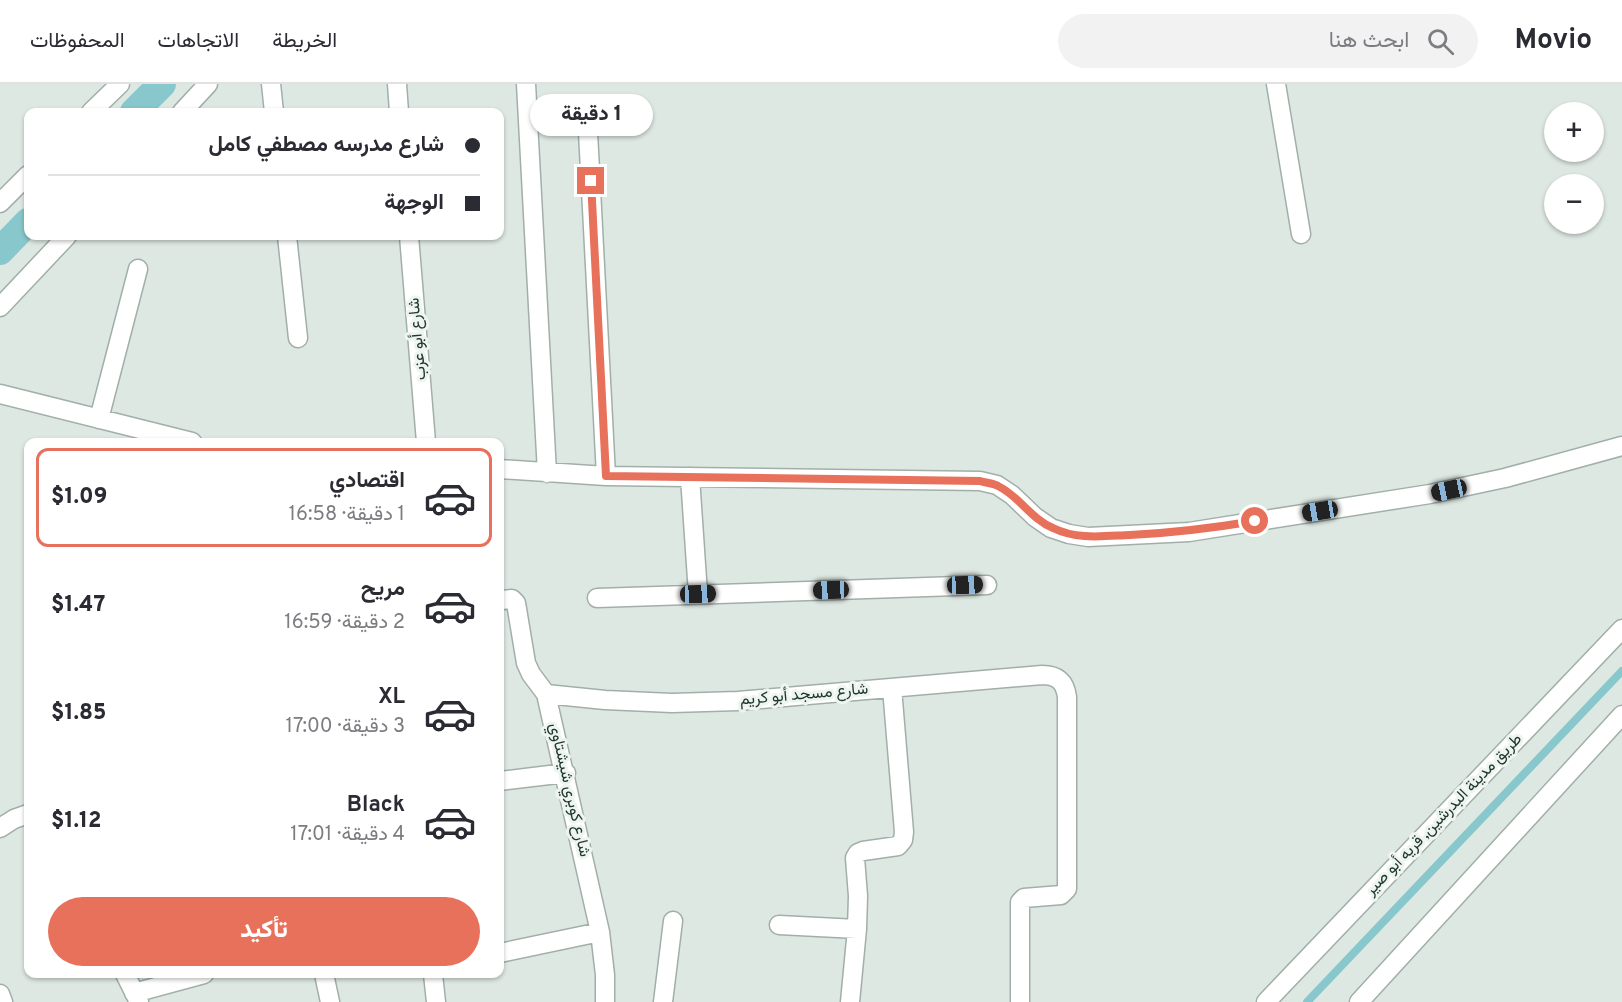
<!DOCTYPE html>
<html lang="ar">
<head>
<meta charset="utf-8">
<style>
	:root { --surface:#fff; --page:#f2f2f3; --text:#2b2b33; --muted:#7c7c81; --line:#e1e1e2; --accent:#e8715c }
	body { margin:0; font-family:Overpass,Vazirmatn,sans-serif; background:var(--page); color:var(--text); direction:rtl; height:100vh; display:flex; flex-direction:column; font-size:22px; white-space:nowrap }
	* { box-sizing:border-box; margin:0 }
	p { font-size:20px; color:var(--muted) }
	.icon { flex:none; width:33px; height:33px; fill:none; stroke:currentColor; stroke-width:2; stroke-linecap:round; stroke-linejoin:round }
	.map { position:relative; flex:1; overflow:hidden; direction:ltr }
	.side { position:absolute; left:24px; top:354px; width:480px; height:540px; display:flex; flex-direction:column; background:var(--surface); border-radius:12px; box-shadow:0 2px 4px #0004; direction:rtl }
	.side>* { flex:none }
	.banner { position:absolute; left:24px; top:24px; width:480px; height:132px; border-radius:12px; box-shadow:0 2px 4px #0004; direction:rtl; display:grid; align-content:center; height:132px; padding:0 24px; background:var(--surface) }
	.buttons { position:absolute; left:1544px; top:18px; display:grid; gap:12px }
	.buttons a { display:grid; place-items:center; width:60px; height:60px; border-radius:50%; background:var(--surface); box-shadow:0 2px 4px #0004; font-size:30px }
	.end { position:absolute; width:27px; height:27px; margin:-14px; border:8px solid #e8715c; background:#fff; box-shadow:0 0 0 3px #fff }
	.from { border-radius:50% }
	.bubble { position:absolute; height:42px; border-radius:21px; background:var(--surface); box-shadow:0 2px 4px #0004; font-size:20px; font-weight:800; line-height:42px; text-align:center; direction:rtl }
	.car { position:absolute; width:18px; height:36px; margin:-18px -9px; border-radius:8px; box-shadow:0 0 4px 2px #0007; background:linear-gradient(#222 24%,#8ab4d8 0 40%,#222 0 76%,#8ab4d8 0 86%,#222 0) }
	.banner b { display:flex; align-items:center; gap:21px; height:57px; font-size:22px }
	.banner b+b { border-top:2px solid var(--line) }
	.banner i { width:15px; height:15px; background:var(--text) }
	ul { padding:10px 0 0; list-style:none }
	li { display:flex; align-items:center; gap:18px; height:99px; margin:0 12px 9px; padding:0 12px; border:3px solid transparent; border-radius:12px }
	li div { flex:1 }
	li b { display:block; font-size:22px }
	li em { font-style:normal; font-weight:800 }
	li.current { border-color:var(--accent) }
	li>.icon { width:54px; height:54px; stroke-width:1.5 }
	.cta { display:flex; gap:12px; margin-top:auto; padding:12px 24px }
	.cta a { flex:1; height:69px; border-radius:36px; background:var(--accent); color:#fff; font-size:24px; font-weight:800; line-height:69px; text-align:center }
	header { display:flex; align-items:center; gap:36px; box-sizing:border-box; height:84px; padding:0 30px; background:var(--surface); border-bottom:2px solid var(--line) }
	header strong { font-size:28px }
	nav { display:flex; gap:33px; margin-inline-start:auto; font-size:21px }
	.search { width:420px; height:54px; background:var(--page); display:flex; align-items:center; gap:15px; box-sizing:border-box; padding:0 21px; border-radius:33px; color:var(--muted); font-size:22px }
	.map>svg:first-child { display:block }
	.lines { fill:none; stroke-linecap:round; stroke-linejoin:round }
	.stream { stroke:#88c7cb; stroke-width:8 }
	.canal { stroke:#88c7cb; stroke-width:28 }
	.minor-casing { stroke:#a1afa9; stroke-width:21 }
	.minor { stroke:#fff; stroke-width:18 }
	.route { stroke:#e8715c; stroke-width:8 }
	.labels { text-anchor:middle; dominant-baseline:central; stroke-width:6; stroke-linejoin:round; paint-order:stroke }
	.street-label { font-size:16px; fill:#20372f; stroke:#eef5f1 }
</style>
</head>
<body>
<header>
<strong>Movio</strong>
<div class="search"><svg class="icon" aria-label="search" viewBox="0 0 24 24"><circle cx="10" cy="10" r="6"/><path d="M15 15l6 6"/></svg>ابحث هنا</div>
<nav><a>الخريطة</a><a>الاتجاهات</a><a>المحفوظات</a></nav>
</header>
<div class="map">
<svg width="1622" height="918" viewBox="0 0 1622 918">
	<rect width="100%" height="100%" fill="#dee8e3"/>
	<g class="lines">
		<path class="stream" d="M1307,918L1622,587"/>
		<path class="canal" d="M134,28L162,0
			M0,167L28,138"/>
		<g class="minor-casing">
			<path id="minor" d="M271,0L274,28
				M397,0L399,28
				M526,0L547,389
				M1276,0L1301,150
				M91,28L120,0
				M182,28L208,0
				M587,29L606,392
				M0,119L28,91
				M287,152L298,254
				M409,152L426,358
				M0,223L67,152
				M0,310L192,358
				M99,335L138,185
				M500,385L606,392L980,397L997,401L1012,411L1035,433L1051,444L1069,450L1088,453L1189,448L1430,410L1505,394L1622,362
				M690,393L698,510
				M597,514L987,501
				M500,516L512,515L516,519L526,579L531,590L546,610L600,848L605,891V918
				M546,610L605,616L672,619L738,617L1042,591C1058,591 1065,598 1067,613V805L1061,811L1024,814L1020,818V918
				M500,697L566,689
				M0,744L14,735L28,730
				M779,841L857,845
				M500,869L600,848
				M125,890L139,918
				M324,890L330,918
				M433,890L436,918
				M134,909L204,890
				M0,910L3,918
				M663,918L673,837
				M850,918L857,845L858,812L855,774L858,769L863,767L898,762L903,756L904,748L892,604
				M1266,918L1622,545
				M1359,918L1622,631"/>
		</g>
		<use href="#minor" class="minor"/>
	</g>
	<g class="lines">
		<path class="route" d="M591,97L606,392L980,397C986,399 993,399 998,402C1019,412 1031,435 1053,444C1077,456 1104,452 1130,451C1172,449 1213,444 1255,437"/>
	</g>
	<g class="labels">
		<g class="street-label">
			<text transform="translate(418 255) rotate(-95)">شارع أبو عزب</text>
			<text transform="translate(804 611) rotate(-5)">شارع مسجد أبو كريم</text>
			<text transform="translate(569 706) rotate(77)">شارع كوبري شيشتاوي</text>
			<text transform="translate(1444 731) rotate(-46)">طريق مدينة البدرشين, قريه أبو صير</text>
		</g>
	</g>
</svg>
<div class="buttons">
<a>+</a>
<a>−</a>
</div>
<i class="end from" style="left:1255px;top:437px"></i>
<i class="end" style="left:591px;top:97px"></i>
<div class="bubble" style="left:530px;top:10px;width:123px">1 دقيقة</div>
<i class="car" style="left:1449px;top:406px;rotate:258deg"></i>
<i class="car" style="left:1320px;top:427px;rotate:261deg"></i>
<i class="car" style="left:965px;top:501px;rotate:88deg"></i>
<i class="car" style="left:831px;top:506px;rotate:268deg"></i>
<i class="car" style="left:698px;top:510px;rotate:88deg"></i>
<div class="banner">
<b><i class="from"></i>شارع مدرسه مصطفي كامل</b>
<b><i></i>الوجهة</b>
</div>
<section class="side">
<ul>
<li class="current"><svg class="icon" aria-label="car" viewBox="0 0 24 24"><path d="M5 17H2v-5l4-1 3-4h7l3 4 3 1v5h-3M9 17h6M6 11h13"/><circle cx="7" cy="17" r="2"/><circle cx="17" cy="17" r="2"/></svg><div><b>اقتصادي</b><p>1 دقيقة · 16:58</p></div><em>$1.09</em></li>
<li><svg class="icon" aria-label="car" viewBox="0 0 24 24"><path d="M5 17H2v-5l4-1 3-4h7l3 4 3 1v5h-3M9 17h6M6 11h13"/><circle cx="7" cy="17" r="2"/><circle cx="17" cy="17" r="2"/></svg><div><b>مريح</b><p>2 دقيقة · 16:59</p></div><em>$1.47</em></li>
<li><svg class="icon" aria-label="car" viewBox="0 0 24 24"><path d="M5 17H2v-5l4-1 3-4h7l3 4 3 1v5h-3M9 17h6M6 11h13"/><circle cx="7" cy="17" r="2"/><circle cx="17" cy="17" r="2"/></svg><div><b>XL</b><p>3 دقيقة · 17:00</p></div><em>$1.85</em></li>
<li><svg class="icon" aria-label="car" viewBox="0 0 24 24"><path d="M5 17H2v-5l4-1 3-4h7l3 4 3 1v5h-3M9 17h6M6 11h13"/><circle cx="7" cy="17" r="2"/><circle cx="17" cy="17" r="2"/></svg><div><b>Black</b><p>4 دقيقة · 17:01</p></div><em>$1.12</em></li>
</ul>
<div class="cta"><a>تأكيد</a></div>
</section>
</div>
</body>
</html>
